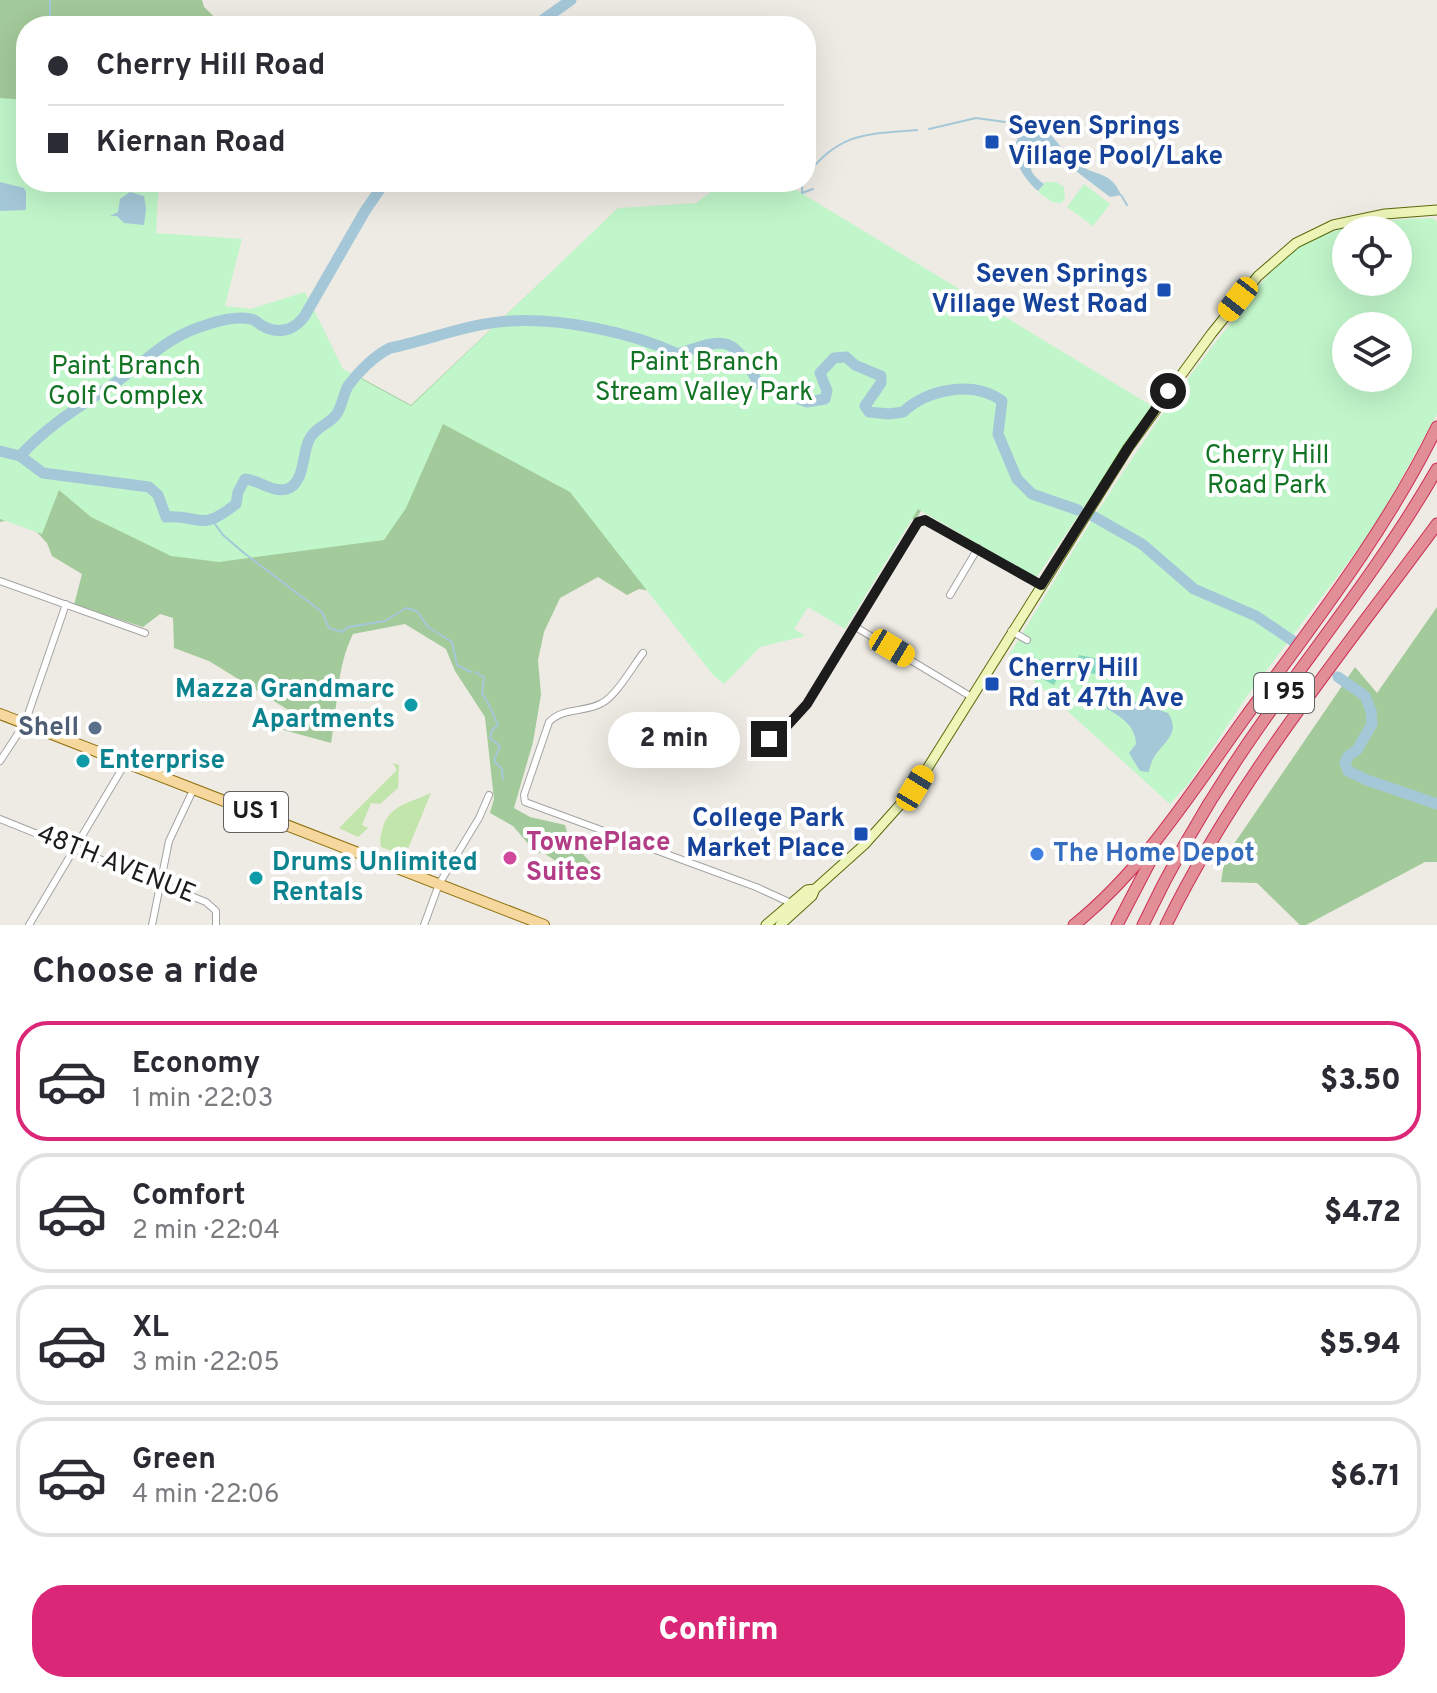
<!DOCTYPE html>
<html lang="en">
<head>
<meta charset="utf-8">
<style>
	:root { --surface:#fff; --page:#f2f2f3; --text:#2b2b33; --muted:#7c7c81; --line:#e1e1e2; --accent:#db2777 }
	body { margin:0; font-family:Overpass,sans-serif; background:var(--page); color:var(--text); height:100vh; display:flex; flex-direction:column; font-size:30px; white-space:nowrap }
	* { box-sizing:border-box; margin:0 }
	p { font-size:26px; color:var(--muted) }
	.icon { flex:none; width:44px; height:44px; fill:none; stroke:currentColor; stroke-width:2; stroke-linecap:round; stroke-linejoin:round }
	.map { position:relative; height:925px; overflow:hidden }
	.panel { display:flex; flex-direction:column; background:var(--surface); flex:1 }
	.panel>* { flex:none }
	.guide { position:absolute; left:16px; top:16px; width:800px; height:176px; border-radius:32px; box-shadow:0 8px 32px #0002; display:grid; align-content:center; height:176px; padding:0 32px; background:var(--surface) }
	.tools { position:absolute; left:1332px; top:216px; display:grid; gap:16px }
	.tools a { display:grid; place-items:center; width:80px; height:80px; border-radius:50%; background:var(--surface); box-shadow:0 8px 32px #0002; font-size:40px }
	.end { position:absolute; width:36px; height:36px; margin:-18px; border:10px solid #1c1c1c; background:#fff; box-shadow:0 0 0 4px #fff }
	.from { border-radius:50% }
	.bubble { position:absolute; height:56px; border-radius:28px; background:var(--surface); box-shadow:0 8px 32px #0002; font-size:26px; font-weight:800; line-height:56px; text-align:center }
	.car { position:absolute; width:24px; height:48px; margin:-24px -12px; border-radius:10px; box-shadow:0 0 6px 2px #0007; background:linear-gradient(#f5c518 24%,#345 0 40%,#f5c518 0 76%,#345 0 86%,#f5c518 0) }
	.guide b { display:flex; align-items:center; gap:28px; height:76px; font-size:30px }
	.guide b+b { border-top:2px solid var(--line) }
	.guide i { width:20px; height:20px; background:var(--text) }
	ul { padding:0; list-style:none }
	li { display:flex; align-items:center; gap:24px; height:120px; margin:0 16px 12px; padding:0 16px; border:4px solid var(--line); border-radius:32px }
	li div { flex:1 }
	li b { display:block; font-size:30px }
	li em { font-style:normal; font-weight:800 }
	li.on { border-color:var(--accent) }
	li>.icon { width:72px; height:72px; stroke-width:1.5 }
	h2 { padding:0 32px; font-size:36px; line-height:96px }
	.primary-button { display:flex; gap:16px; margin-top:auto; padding:16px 32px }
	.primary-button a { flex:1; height:92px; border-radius:32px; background:var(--accent); color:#fff; font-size:32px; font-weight:800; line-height:92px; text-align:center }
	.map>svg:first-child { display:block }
	.grass { fill:#c2e5ab }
	.forest { fill:#a3ca9a }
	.park { fill:#c1f6ca; fill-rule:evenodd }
	.pitch { fill:#85d8c0 }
	.water { fill:#a5c8d9 }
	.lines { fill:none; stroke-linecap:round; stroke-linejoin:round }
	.stream { stroke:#a5c8d9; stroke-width:2 }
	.river { stroke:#a5c8d9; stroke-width:11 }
	.minor-casing { stroke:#a3a3a3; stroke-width:8 }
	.secondary-casing { stroke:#596c0b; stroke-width:11 }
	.primary-casing { stroke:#8c6d09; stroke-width:12 }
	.motorway-casing { stroke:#cd2e56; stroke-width:13 }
	.minor { stroke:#fff; stroke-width:6 }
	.secondary { stroke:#edf5b9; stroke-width:9 }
	.primary { stroke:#f6d89f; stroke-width:10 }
	.motorway { stroke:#e18e96; stroke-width:11 }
	.route { stroke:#1c1c1c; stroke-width:10 }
	.transit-dot { fill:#1a4fb4; stroke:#fff; stroke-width:3 }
	.culture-dot { fill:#0f9aa8; stroke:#fff; stroke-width:3 }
	.service-dot { fill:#5c6f8a; stroke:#fff; stroke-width:3 }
	.shop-dot { fill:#3f7fe0; stroke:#fff; stroke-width:3 }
	.hotel-dot { fill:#d1479c; stroke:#fff; stroke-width:3 }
	.labels { text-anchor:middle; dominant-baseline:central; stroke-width:8; stroke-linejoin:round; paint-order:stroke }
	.shield { fill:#fff; stroke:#606060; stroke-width:2 }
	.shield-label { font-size:24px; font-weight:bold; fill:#1c1c1c }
	.transit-label { font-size:26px; font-weight:bold; fill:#164399; stroke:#fff; text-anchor:start }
	.park-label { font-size:26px; fill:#117323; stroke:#fff }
	.culture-label { font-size:26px; font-weight:bold; fill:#0d838f; stroke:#fff; text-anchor:start }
	.service-label { font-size:26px; font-weight:bold; fill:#4e5e75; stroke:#fff; text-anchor:end }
	.hotel-label { font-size:26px; font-weight:bold; fill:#b23c85; stroke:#fff; text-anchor:start }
	.shop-label { font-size:26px; font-weight:bold; fill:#366cbe; stroke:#fff; text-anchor:start }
	.street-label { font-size:26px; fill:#1c1c1c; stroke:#fff }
</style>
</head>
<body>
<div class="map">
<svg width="1437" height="925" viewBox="0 0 1437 925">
	<rect width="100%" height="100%" fill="#edebe3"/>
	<path class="grass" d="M393,763L399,765L398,788L380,804L371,803L362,825L368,828L358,837L339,828L397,770Z
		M431,793L405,856L381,847C379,839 381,835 383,827C390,804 413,802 431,793Z"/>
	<path class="forest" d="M0,0H202L204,7L224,26H26V122L0,120Z
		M543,280L922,509L915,521L897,504L657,592L639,589L627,595L598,577L560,598L544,632L538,660L541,695L533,742L514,808L530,817L565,825L569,839L591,863L586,879C569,872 557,861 542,852L537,854L513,826L490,813L494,799L485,717L455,671L446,649L405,624L353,634C336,668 338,706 331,743L280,729L291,720L290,711L209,661L174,648L173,618L160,614L143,627L74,605L82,574L52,556L47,543L32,527L7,520L0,522V420L329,411L354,374L411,405Z
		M1437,607V862H1425L1306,925H1300L1257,883L1221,882L1225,857L1355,667L1377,693Z"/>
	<path class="park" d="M0,98L26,100V182H159L156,233L242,239L225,306L251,309L305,292L343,369L411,406L618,208L696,203L725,182H783L1152,406L1036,578L918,509L845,629L808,607L794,629L805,636L760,647L724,684L713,675L570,492L443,424L406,508L384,540L219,562L171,556L91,517L59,490L42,534L0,519Z
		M1045,182H1056L1064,187L1065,198L1062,203L1052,202L1038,192Z
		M1084,184L1110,204L1093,226L1067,207Z
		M1432,218L1437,221V414L1377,524L1247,696L1190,782L1170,804L1008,657C1076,545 1144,432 1226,329C1248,301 1268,268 1298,248C1337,222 1387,220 1432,218ZM1346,230H1398V282H1346ZM1346,326H1398V378H1346Z"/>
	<path class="pitch" d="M1079,655L1110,661L1108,676L1076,671Z
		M1032,656L1061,670L1054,685L1025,670Z"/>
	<path class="water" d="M1032,124C1054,129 1059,150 1075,162C1094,177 1111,170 1121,195L1110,197L1055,155L1037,148L1031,152C1028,167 1030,174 1044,184L1038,191C1018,173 1001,143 1032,124Z
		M0,182L24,188L26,192V210L0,211Z
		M130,192L144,196L146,209L144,225L124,223L117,216H110L118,212L120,199Z
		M1118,696L1168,713C1182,734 1162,743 1153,759C1152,760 1149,771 1149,772L1140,771L1129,753L1136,744C1136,726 1120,716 1107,709V702Z"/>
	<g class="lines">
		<path class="stream" d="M50,0V26
			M929,129L976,118L1005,122
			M806,176C839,132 867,134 917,130
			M802,182V193L813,189
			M1121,195L1127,205
			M212,520L223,535L244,553L322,612L329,628L342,632L348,627L385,621L406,608L417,611L428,627L452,642L457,665L471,672
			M475,672L484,677L482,694C489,702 493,715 498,725L492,730L490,738L500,746L494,761L502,769L503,779"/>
		<path class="river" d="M534,26L571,0
			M0,451L20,456L43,473L149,487L158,495L166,517C203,515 199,533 236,504L238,492L245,479C259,480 272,493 287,489C305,483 302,454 309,440C315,427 328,425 336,415C342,407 343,395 348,386C358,372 374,356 390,348C429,340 470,323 510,321C561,318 631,332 678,354C730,336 732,337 759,384L807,402L825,399L827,391L820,373L834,358L846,357L855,365L881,376V383L865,406L869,412L889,414L903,412C928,389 973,380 1002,401L998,434L1017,479L1032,494L1078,510
			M20,456C47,426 79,407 112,385C148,361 164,337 209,324C221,320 238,316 251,319C258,321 256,322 261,325C278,335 293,331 304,317L365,211L385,182
			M1091,515L1142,544L1194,589L1256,616L1293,641
			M1338,677L1365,696L1371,711L1372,724L1357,750L1348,756L1345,763L1348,771L1367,780L1437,804"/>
		<g class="minor-casing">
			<path id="minor" d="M0,581L145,633
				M950,595L978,548
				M854,626L970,696
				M1011,631L1027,640
				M643,653C633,666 616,696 602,703C585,713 563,707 549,722L524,795L525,802L756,887L791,903
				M769,739L796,717L807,704L918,522L925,520L1041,585
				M0,761L25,723L66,604
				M0,819L206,902L216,911V925
				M29,925L126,762
				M152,925L169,841L194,788
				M424,925L439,884L479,818L489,795"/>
		</g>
		<g class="secondary-casing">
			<path id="secondary" d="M766,925L807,890L815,889
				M780,925L812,896L815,889L864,845L915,788L1128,448L1212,333L1258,276L1296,243L1333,225L1385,214L1437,210"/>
		</g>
		<g class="primary-casing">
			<path id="primary" d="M0,714L544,925"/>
		</g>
		<g class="motorway-casing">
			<path id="motorway" d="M1074,925C1145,868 1194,788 1247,715C1315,622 1386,531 1437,427
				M1117,925L1155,852
				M1143,925C1177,853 1218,785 1264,720C1323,637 1386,558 1437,469
				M1166,925C1237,780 1342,653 1437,524"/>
		</g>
		<use href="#minor" class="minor"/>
		<use href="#secondary" class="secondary"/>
		<use href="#primary" class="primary"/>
		<use href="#motorway" class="motorway"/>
	</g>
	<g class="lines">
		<path class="route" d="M769,739L787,726L807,704L918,522L925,520L1041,585L1128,448L1168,391"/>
	</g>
	<g class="transit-dot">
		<rect x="984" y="134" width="16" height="16" rx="4"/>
		<rect x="1156" y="282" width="16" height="16" rx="4"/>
		<rect x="984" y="676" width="16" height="16" rx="4"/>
		<rect x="853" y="826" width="16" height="16" rx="4"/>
	</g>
	<g class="culture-dot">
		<circle cx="411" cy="705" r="8"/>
		<circle cx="83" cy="761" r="8"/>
		<circle cx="256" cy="878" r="8"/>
	</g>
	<circle class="service-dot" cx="95" cy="728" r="8"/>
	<circle class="shop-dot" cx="1037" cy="854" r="8"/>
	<circle class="hotel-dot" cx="510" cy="858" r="8"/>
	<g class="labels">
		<g class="shield">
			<rect x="1254" y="673" width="60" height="40" rx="6"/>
			<rect x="224" y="792" width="64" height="40" rx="6"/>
		</g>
		<g class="shield-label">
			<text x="1284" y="693">I 95</text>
			<text x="256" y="812">US 1</text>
		</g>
		<g class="transit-label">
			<text x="1008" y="127">Seven Springs<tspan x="1008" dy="30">Village Pool/Lake</tspan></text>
			<text x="1148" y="275" text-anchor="end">Seven Springs<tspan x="1148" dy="30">Village West Road</tspan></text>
			<text x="1008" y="669">Cherry Hill<tspan x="1008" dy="30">Rd at 47th Ave</tspan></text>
			<text x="845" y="819" text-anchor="end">College Park<tspan x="845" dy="30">Market Place</tspan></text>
		</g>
		<g class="park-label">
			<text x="704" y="363">Paint Branch<tspan x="704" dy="30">Stream Valley Park</tspan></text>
			<text x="126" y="367">Paint Branch<tspan x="126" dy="30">Golf Complex</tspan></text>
			<text x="1267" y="456">Cherry Hill<tspan x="1267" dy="30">Road Park</tspan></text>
		</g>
		<g class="culture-label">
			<text x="395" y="690" text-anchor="end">Mazza Grandmarc<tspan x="395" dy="30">Apartments</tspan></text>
			<text x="99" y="761">Enterprise</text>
			<text x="272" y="863">Drums Unlimited<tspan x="272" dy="30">Rentals</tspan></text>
		</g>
		<g class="service-label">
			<text x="79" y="728">Shell</text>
		</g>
		<g class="hotel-label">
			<text x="526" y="843">TownePlace<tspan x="526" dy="30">Suites</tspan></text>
		</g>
		<g class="shop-label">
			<text x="1053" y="854">The Home Depot</text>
		</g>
		<g class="street-label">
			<text transform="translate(116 865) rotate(22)">48TH AVENUE</text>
		</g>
	</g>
</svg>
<div class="tools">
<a><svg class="icon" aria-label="locate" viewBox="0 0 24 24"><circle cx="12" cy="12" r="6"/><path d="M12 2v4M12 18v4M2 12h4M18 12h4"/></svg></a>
<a><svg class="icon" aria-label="layers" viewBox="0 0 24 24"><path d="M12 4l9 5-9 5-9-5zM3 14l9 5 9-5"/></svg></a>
</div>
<i class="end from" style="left:1168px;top:391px"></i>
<i class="end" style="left:769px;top:739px"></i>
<div class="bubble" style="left:608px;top:712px;width:132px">2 min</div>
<i class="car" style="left:1238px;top:299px;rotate:218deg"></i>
<i class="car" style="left:892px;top:648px;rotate:121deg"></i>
<i class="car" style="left:915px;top:788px;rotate:31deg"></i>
<div class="guide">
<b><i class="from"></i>Cherry Hill Road</b>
<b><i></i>Kiernan Road</b>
</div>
</div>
<section class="panel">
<h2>Choose a ride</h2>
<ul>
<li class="on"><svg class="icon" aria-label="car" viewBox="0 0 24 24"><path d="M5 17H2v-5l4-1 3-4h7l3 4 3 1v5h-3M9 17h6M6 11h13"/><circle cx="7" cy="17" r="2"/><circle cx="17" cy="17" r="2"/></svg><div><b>Economy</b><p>1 min · 22:03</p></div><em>$3.50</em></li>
<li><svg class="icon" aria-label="car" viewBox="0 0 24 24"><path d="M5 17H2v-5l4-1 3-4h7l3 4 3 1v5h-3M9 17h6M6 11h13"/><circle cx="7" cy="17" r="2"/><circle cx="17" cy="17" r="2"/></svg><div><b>Comfort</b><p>2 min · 22:04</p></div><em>$4.72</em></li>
<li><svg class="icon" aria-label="car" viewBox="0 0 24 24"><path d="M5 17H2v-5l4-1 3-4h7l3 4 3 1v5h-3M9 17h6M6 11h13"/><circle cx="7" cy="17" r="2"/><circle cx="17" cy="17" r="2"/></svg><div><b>XL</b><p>3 min · 22:05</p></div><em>$5.94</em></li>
<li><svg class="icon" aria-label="car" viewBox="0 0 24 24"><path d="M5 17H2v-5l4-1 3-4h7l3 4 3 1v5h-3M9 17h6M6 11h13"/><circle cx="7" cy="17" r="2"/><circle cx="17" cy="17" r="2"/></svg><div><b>Green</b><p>4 min · 22:06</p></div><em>$6.71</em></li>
</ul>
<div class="primary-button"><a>Confirm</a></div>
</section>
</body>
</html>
